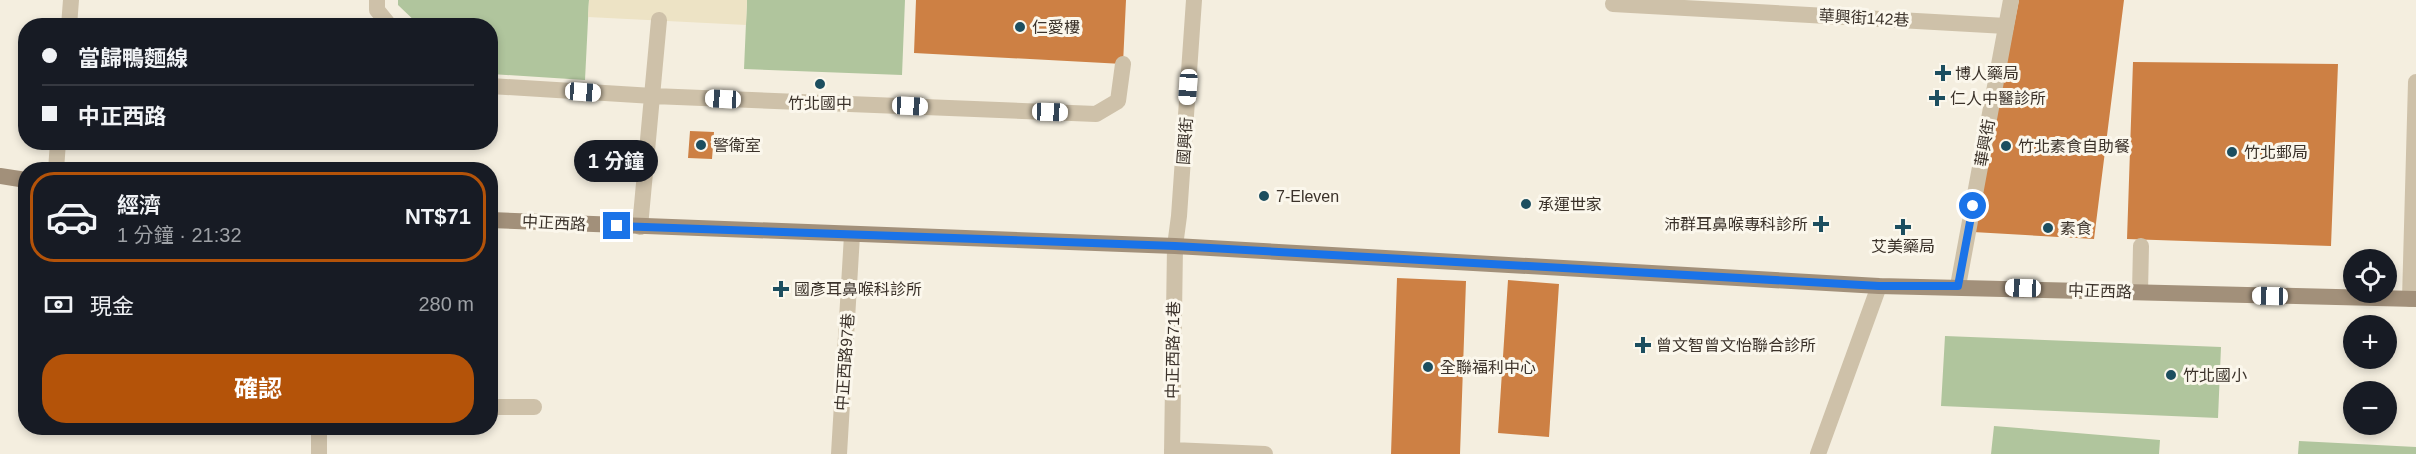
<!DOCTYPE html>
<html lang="zh-TW">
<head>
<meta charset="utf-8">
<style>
	:root { --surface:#171b24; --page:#242831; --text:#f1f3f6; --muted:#9ea1a6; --line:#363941; --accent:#b45309 }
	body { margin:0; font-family:Helvetica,"Noto Sans TC",sans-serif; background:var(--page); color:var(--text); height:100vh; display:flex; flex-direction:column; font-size:22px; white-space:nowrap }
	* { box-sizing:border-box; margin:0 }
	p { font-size:20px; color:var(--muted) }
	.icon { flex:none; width:33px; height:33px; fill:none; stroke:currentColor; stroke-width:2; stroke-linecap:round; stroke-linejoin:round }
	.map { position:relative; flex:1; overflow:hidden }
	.drawer { position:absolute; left:18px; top:162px; width:480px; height:273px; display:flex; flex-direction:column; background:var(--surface); border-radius:24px; box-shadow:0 3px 9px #0003 }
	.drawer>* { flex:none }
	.banner { position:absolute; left:18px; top:18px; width:480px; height:132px; border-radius:24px; box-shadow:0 3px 9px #0003; display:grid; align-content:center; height:132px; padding:0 24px; background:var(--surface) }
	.tools { position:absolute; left:2343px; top:249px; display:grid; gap:12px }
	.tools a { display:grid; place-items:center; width:54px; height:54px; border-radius:50%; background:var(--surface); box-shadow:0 3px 9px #0003; font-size:30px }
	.end { position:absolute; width:27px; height:27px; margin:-14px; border:8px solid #1a73e8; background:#fff; box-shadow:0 0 0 3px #fff }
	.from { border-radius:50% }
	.bubble { position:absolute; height:42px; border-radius:21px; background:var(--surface); box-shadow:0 3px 9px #0003; font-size:20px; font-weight:700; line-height:42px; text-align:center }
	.car { position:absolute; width:18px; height:36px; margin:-18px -9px; border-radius:8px; box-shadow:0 0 4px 2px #0007; background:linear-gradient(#fff 24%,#345 0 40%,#fff 0 76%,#345 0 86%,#fff 0) }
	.banner b { display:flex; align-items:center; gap:21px; height:57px; font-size:22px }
	.banner b+b { border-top:2px solid var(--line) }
	.banner i { width:15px; height:15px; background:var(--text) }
	ul { padding:10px 0 0; list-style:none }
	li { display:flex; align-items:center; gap:18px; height:90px; margin:0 12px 9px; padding:0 12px; border:3px solid transparent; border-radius:24px }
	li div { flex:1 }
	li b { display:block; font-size:22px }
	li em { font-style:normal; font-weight:700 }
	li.active { border-color:var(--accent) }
	li>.icon { width:54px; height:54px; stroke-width:1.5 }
	.pay { display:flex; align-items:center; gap:15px; height:66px; padding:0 24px; font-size:22px }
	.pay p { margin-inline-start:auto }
	.primary-button { display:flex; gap:12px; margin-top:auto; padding:12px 24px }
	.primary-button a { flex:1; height:69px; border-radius:24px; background:var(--accent); color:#fff; font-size:24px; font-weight:700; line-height:69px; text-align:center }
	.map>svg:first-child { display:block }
	.green { fill:#b0c59d }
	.plaza { fill:#ede3c5 }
	.building { fill:#cd8044 }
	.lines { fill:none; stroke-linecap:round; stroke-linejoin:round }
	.service { stroke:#cec1a9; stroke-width:16 }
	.minor { stroke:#cec1a9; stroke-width:16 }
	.tertiary { stroke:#cec1a9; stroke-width:16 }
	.secondary { stroke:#a2907a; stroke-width:16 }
	.route { stroke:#1a73e8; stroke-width:8 }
	.poi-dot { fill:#1c4e5f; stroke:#fbf7ec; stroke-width:2 }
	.labels { text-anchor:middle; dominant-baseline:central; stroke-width:6; stroke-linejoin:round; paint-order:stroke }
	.street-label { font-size:16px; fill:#3b322a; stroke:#fbf7ec }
	.poi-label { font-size:16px; fill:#3b322a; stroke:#fbf7ec; text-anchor:start }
</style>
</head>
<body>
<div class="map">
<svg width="2416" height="454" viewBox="0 0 2416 454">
	<rect width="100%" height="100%" fill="#f4eedf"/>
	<path class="green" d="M398,0H589L585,80L491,74L490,26L419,25L398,5Z
		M747,0H905L902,75L744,69Z
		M1945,336L2221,347L2218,418L1941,406Z
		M1994,426L2160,440L2159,454H1991Z
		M2299,441L2416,447V454H2298Z"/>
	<path class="plaza" d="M589,0H747L746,25L588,17Z"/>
	<path class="building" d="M916,0H1126L1123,64L914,53Z
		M2019,0H2124L2094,239L1973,232Z
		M2133,62L2338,64L2331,246L2127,239Z
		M690,131L714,132L712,159L688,158Z
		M1397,278L1466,281L1460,454H1391Z
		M1508,280L1559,284L1549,437L1498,433Z"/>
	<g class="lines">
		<path class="service" d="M377,0V10L390,26
			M1613,4L2006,26
			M69,26L71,0
			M490,86L653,96L1096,114L1118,101L1123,64
			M56,170L58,142
			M640,227L659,20
			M2140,292L2141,246
			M2410,299L2416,82
			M490,407H534
			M319,428V454
			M1172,450L1265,454
			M839,454L852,235
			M1172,454L1175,246"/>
		<path class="minor" d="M1175,246L1179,216L1194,0"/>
		<path class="tertiary" d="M1958,286L2011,0
			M1818,454L1879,286"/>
		<path class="secondary" d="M0,176L26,180
			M490,220L1175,246L1879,286L2416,299"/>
	</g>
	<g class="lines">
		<path class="route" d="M617,226L1175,246L1879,286H1958L1973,206"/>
	</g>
	<g class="poi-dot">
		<circle cx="1020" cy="27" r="6"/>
		<path d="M1940 64h6v6h6v6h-6v6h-6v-6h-6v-6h6z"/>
		<circle cx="820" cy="84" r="6"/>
		<path d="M1934 89h6v6h6v6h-6v6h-6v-6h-6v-6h6z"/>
		<circle cx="701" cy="145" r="6"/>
		<circle cx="2006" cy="146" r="6"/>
		<circle cx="2232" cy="152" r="6"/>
		<circle cx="1264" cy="196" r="6"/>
		<circle cx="1526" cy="204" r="6"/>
		<path d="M1818 215h6v6h6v6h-6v6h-6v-6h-6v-6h6z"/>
		<path d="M1900 218h6v6h6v6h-6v6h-6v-6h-6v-6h6z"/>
		<circle cx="2048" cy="228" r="6"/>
		<path d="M778 280h6v6h6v6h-6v6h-6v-6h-6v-6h6z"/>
		<path d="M1640 336h6v6h6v6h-6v6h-6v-6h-6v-6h6z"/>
		<circle cx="1428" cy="367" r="6"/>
		<circle cx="2171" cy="375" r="6"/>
	</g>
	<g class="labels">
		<g class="street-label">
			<text transform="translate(1864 18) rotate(3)">華興街142巷</text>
			<text transform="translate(1185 141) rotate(-86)">國興街</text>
			<text transform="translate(1985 143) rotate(-80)">華興街</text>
			<text transform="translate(554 223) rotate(3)">中正西路</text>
			<text transform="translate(2100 291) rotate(2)">中正西路</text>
			<text transform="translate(1173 350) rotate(-89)">中正西路71巷</text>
			<text transform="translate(845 362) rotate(-86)">中正西路97巷</text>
		</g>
		<g class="poi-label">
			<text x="1032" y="27">仁愛樓</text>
			<text x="1955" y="73">博人藥局</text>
			<text x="1950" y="98">仁人中醫診所</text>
			<text x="820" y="103" text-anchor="middle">竹北國中</text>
			<text x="713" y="145">警衛室</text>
			<text x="2018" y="146">竹北素食自助餐</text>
			<text x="2244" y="152">竹北郵局</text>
			<text x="1276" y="196">7-Eleven</text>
			<text x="1538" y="204">承運世家</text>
			<text x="1808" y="224" text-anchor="end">沛群耳鼻喉專科診所</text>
			<text x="2060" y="228">素食</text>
			<text x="1903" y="246" text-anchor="middle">艾美藥局</text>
			<text x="794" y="289">國彥耳鼻喉科診所</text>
			<text x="1656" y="345">曾文智曾文怡聯合診所</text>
			<text x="1440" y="367">全聯福利中心</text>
			<text x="2183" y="375">竹北國小</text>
		</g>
	</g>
</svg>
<div class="tools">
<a><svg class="icon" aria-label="locate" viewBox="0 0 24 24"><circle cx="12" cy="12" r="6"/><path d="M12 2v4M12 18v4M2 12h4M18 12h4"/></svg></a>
<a>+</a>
<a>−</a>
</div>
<i class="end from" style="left:1973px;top:206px"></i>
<i class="end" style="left:617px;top:226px"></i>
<div class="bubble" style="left:574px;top:140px;width:84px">1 分鐘</div>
<i class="car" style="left:1188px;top:87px;rotate:184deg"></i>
<i class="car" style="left:583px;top:92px;rotate:94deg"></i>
<i class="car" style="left:723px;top:99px;rotate:273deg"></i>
<i class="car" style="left:910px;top:106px;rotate:93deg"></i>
<i class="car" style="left:1050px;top:112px;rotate:92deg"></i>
<i class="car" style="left:2023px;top:288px;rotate:272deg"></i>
<i class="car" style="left:2270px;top:296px;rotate:271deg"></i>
<div class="banner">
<b><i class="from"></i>當歸鴨麵線</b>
<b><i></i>中正西路</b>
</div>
<section class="drawer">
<ul>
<li class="active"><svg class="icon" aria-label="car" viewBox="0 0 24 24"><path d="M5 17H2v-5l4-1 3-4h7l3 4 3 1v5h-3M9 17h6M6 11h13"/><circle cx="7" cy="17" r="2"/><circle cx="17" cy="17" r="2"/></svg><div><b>經濟</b><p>1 分鐘 · 21:32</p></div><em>NT$71</em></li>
</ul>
<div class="pay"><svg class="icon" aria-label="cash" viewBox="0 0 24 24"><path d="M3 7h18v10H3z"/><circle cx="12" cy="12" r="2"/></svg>現金<p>280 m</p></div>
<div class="primary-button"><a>確認</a></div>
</section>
</div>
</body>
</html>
